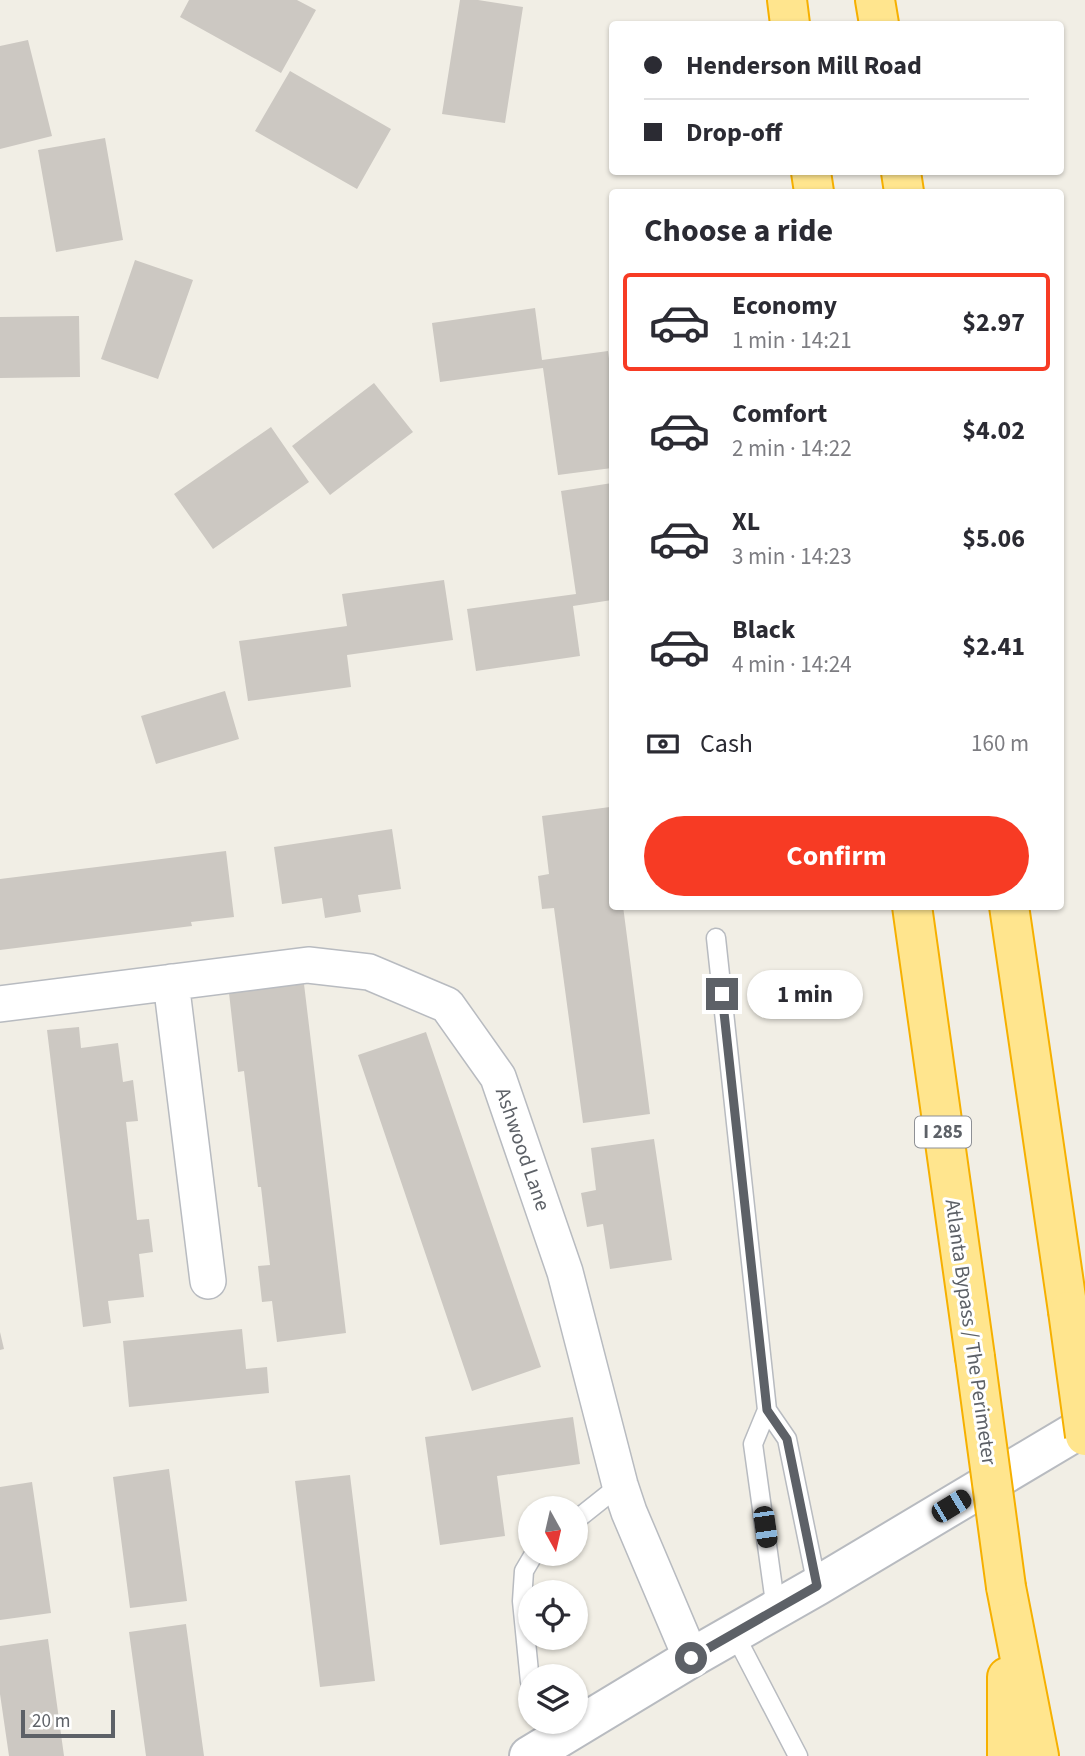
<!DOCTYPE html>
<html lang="en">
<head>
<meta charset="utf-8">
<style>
	:root { --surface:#fff; --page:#f7f7f7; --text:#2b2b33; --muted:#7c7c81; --line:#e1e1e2; --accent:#f73b24 }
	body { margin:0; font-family:"Source Sans 3",sans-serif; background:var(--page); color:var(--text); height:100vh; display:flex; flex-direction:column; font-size:26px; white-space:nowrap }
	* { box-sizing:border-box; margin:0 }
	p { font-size:23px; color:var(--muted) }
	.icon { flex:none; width:38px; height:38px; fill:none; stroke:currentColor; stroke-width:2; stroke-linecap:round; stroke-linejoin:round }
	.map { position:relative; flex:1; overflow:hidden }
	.details { position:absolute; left:609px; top:189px; width:455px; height:721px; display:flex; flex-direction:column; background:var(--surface); border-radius:7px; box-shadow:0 2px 5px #0004 }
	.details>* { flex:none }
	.hud { position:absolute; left:609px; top:21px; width:455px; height:154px; border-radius:7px; box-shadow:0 2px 5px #0004; display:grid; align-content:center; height:154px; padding:0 35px; background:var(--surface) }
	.needle { width:46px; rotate:172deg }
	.buttons { position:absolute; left:518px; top:1496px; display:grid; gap:14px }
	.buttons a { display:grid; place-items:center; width:70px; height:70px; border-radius:50%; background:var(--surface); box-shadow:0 2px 5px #0004; font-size:35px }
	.scale { position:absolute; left:21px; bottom:18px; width:94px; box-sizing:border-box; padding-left:7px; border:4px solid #5d6167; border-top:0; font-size:19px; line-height:24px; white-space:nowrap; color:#5d6167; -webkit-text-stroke:5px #fff; paint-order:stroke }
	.end { position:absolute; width:32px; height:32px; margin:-16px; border:9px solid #5d6167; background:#fff; box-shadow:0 0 0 4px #fff }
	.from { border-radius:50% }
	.bubble { position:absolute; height:49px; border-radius:24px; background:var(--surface); box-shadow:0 2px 5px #0004; font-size:23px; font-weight:700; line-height:49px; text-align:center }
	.car { position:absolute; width:21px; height:42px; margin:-21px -10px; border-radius:9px; box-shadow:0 0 5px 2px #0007; background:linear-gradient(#222 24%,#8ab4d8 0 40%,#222 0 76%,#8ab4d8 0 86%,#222 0) }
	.hud b { display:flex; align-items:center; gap:24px; height:66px; font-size:26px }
	.hud b+b { border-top:2px solid var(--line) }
	.hud i { width:18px; height:18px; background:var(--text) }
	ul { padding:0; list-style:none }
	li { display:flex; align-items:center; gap:21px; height:98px; margin:0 14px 10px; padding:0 21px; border:4px solid transparent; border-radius:7px }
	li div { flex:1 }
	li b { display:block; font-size:26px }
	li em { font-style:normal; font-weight:700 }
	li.selected { border-color:var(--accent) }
	li>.icon { width:63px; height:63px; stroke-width:1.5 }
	h2 { padding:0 35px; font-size:32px; line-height:84px }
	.pay { display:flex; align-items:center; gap:18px; height:77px; padding:0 35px; font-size:26px }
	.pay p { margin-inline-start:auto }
	.action { display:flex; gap:14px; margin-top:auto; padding:14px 35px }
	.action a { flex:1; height:80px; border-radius:42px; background:var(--accent); color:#fff; font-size:28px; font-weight:700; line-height:80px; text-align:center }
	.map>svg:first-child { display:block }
	.building { fill:#ccc8c2 }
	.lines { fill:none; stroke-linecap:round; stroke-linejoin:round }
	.service-casing { stroke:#b8bbc0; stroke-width:21 }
	.minor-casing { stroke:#b8bbc0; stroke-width:38 }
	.tertiary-casing { stroke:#b8bbc0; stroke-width:42 }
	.motorway-casing { stroke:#f6b000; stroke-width:42 }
	.service { stroke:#fff; stroke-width:18 }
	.minor { stroke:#fff; stroke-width:35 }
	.tertiary { stroke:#fff; stroke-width:38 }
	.motorway { stroke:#ffe58e; stroke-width:38 }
	.motorway-bridge-casing { stroke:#f6b000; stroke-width:42; stroke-linecap:butt }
	.motorway-bridge { stroke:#ffe58e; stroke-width:38 }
	.route { stroke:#5d6167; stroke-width:9 }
	.labels { text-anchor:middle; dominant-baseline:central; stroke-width:6; stroke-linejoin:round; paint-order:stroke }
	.shield { fill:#fff; stroke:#8e9095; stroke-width:2 }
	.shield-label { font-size:19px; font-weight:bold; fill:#5d6167 }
	.street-label { font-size:21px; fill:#5d6167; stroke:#fff }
</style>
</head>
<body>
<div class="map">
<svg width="1085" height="1756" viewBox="0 0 1085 1756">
	<rect width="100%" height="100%" fill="#f1eee5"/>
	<path class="building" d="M189,0H297L316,10L281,73L180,17Z
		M460,0H478L523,7L505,123L442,114Z
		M28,40L52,136L0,149V46Z
		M290,71L391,129L357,189L255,131Z
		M105,138L123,240L56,252L38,150Z
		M135,260L193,280L158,379L101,359Z
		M535,308L542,360L608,351L612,381V468L558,475L543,368L440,382L432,323Z
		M79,316L80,377L0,378V317Z
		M374,383L413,432L330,495L292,446Z
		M271,427L309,482L213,549L174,494Z
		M612,483V600L573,606L580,656L476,671L467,609L576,594L561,491Z
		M444,580L453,640L347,655L351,687L248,701L239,641L347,626L342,594Z
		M225,691L239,739L156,764L141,716Z
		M610,807L612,827V906H623L650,1114L583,1123L554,908L542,909L538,876L549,874L542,816Z
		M392,829L401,889L358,895L361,912L325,918L322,898L282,904L274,847Z
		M226,851L234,917L191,922L192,926L0,950V879Z
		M304,984L346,1333L277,1342L272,1301L262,1302L258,1266L270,1265L261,1187H258L244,1071L238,1072L229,993Z
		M79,1027L81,1048L118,1043L123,1082L133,1080L138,1121L126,1122L137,1220L149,1219L153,1252L139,1254L144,1297L108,1301L111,1323L83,1327L47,1030Z
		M426,1032L541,1367L472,1391L358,1055Z
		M654,1139L672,1260L610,1269L603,1224L587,1227L581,1193L596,1190L591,1148Z
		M242,1329L246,1369L267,1367L269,1393L129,1407L123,1341Z
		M0,1332L4,1349L0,1350Z
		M573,1417L580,1464L497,1476L505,1536L440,1545L425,1437Z
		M169,1469L187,1601L130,1608L113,1477Z
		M350,1475L375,1681L320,1687L295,1481Z
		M32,1482L51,1613L0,1620V1487Z
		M186,1624L204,1756H146L129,1632Z
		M48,1639L64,1756H9L0,1694V1646Z"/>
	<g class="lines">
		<g class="service-casing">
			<path id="service" d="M716,938L767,1410L753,1444L776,1610
				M767,1410L787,1439L817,1586
				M576,1520L620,1485
				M734,1633L798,1756
				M530,1682L522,1601L524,1571L534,1554"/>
		</g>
		<g class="minor-casing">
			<path id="minor" d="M171,982L208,1281
				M0,1004L308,965L369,972L447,1005L498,1077L565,1272L620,1485L629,1512L691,1658"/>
		</g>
		<g class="tertiary-casing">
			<path id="tertiary" d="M529,1756L691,1658L817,1586L1085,1426"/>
		</g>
		<g class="motorway-casing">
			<path id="motorway" d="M787,0L790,24
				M875,0L879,24
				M811,172L814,192
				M901,172L904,192
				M912,906L975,1357
				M1009,906L1068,1311
				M1006,1587L1039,1756
				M1007,1677V1756"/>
		</g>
		<use href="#service" class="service"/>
		<use href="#minor" class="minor"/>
		<use href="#tertiary" class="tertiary"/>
		<use href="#motorway" class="motorway"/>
		<g class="motorway-bridge-casing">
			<path id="motorway-bridge" d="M1068,1311L1085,1436
				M975,1357L1006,1587"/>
		</g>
		<use href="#motorway-bridge" class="motorway-bridge"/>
	</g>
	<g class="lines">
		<path class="route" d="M691,1658L817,1586L787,1439L767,1410L722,994"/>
	</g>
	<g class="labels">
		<rect class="shield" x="915" y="1116.5" width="56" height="31" rx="5"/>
		<g class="shield-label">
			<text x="943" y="1132">I 285</text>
		</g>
		<g class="street-label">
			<text transform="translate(523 1149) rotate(71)">Ashwood Lane</text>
			<text transform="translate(971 1332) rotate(82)">Atlanta Bypass / The Perimeter</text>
		</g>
	</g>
</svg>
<div class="buttons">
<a><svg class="needle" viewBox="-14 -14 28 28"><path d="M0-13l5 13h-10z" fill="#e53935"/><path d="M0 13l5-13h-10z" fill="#7c7c81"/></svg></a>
<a><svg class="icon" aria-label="locate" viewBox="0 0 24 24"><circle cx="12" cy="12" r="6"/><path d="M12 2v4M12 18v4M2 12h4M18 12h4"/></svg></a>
<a><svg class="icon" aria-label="layers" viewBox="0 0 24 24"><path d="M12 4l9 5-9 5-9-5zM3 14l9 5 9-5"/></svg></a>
</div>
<div class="scale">20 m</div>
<i class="end from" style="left:691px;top:1658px"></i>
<i class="end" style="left:722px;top:994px"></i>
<div class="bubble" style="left:747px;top:970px;width:116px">1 min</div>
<i class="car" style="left:951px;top:1506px;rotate:59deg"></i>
<i class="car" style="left:765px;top:1527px;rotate:172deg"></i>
<div class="hud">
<b><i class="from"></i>Henderson Mill Road</b>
<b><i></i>Drop-off</b>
</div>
<section class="details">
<h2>Choose a ride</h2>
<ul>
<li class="selected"><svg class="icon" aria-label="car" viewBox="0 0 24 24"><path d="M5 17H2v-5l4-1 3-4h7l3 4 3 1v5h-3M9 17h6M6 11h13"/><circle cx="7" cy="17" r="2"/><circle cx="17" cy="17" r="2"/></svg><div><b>Economy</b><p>1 min · 14:21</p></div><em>$2.97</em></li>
<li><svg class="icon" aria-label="car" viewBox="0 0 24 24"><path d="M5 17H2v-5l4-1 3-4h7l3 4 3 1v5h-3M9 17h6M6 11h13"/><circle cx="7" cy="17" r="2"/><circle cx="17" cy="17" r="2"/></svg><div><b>Comfort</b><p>2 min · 14:22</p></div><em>$4.02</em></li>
<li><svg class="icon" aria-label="car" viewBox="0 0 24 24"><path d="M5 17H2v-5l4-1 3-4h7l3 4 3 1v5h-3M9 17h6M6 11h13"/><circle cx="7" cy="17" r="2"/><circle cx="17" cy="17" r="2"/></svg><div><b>XL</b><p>3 min · 14:23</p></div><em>$5.06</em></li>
<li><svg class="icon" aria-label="car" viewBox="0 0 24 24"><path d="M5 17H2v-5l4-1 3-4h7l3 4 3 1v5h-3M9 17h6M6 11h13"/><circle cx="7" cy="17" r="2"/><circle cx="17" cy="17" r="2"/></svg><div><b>Black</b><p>4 min · 14:24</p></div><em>$2.41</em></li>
</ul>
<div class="pay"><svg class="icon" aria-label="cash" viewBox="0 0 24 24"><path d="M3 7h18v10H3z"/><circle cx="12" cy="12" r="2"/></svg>Cash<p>160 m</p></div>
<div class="action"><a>Confirm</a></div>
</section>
</div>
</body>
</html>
